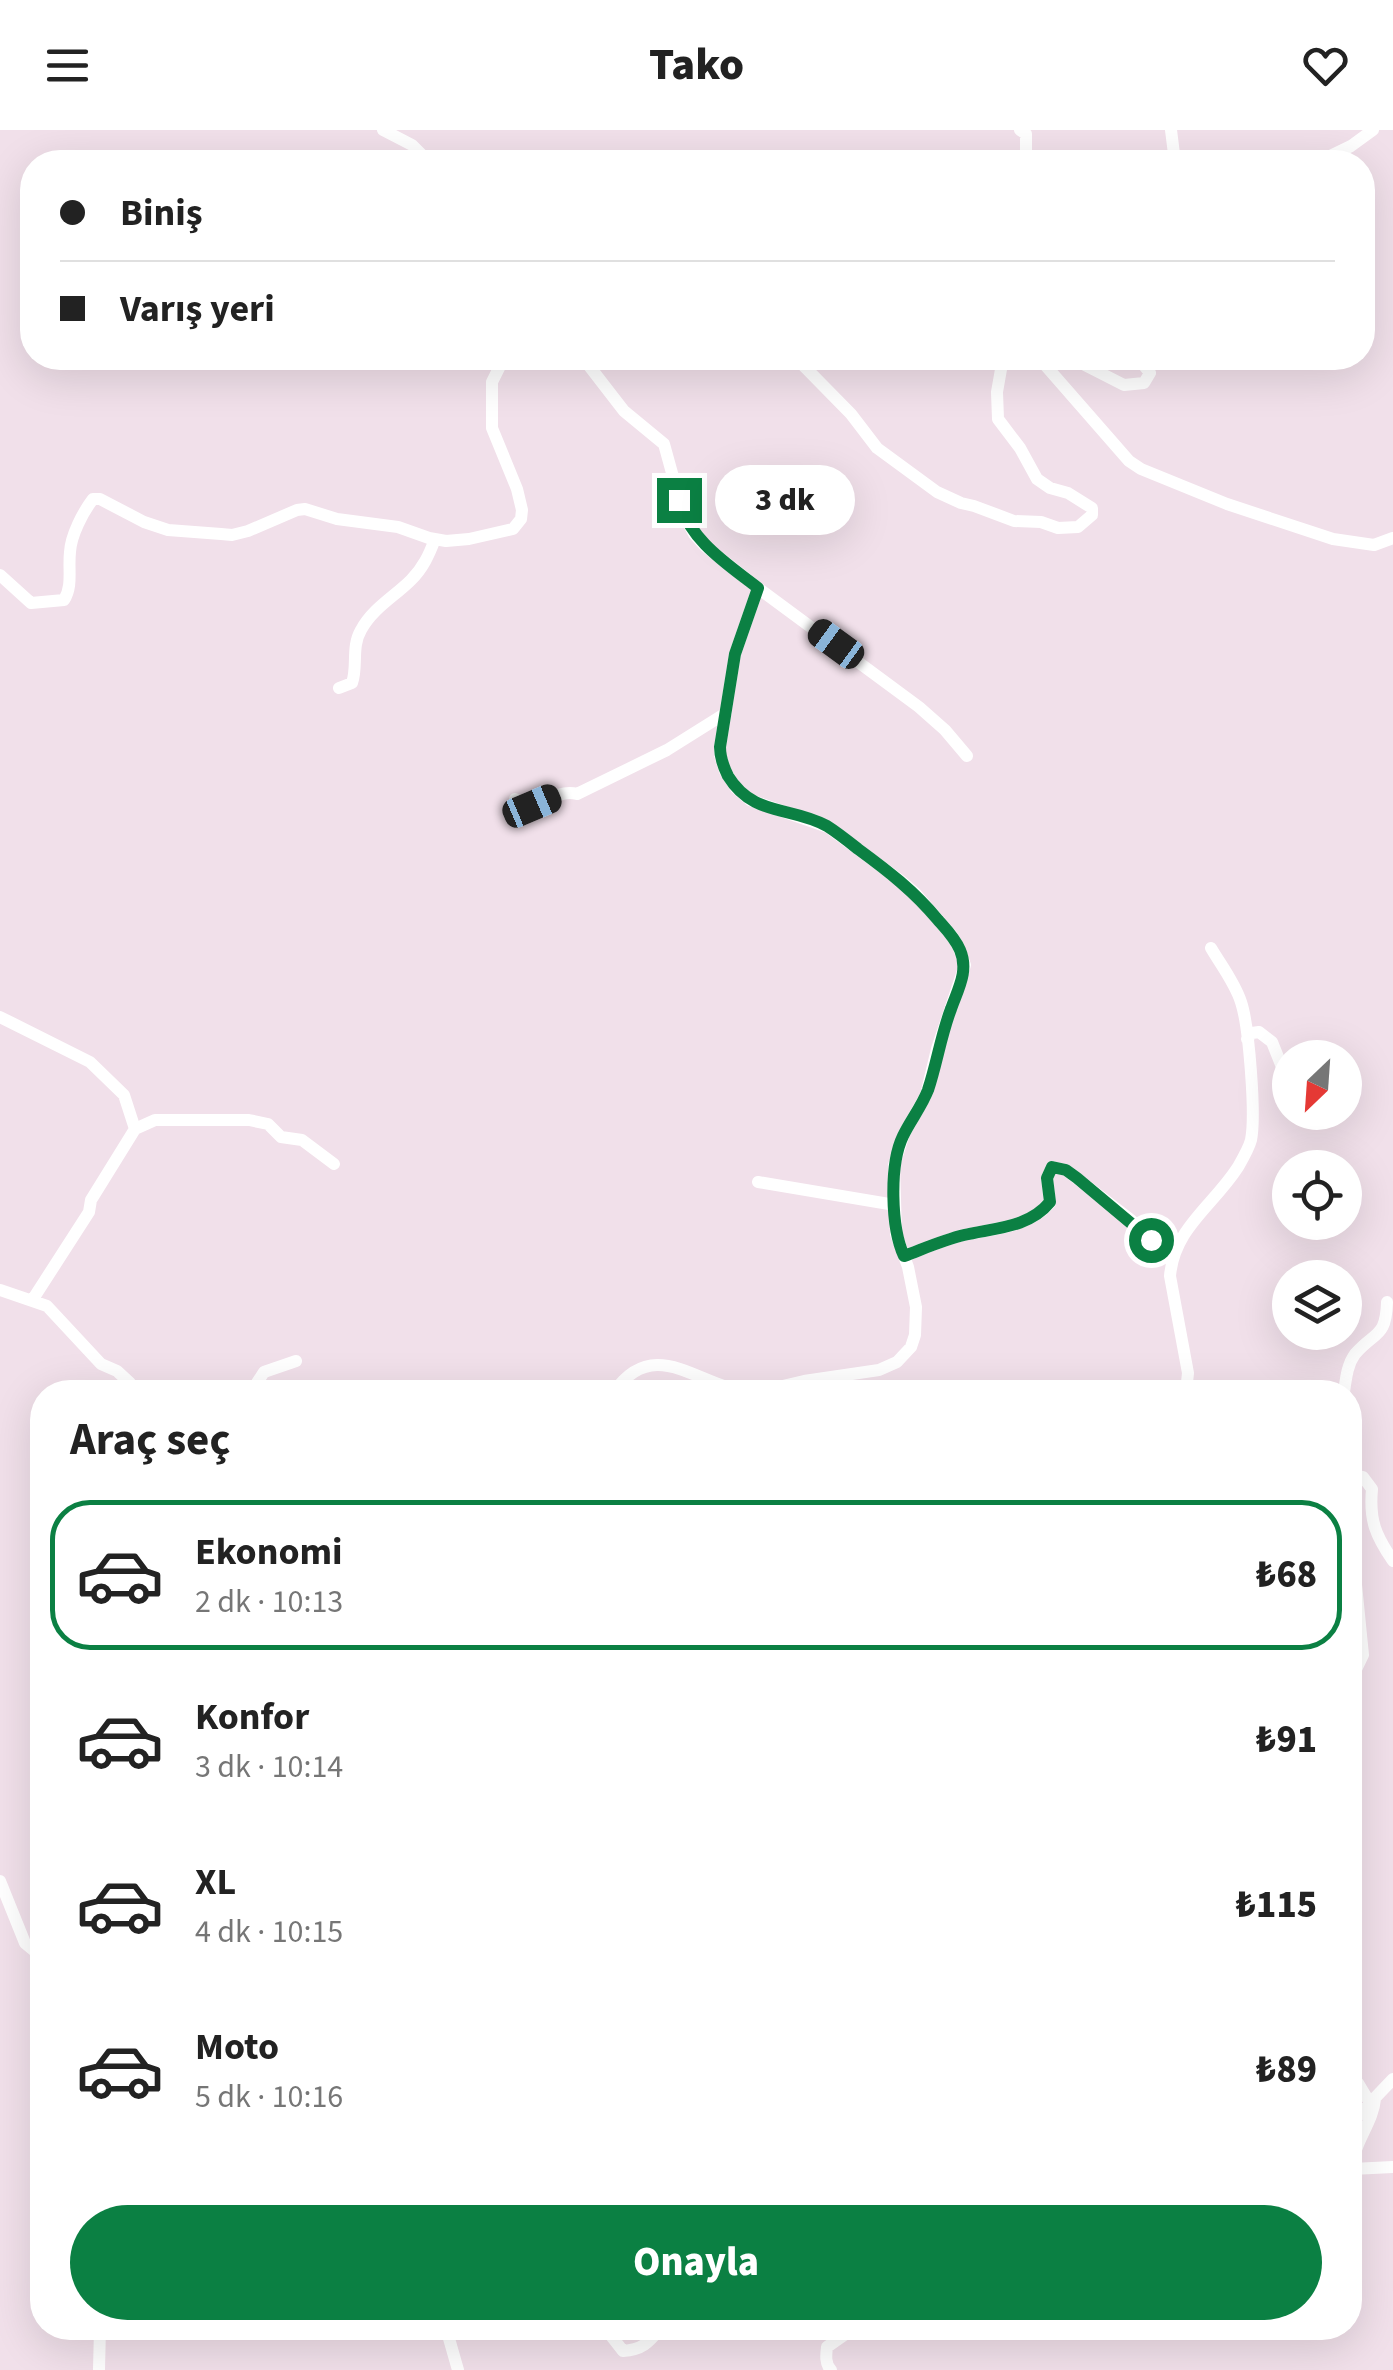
<!DOCTYPE html>
<html lang="tr">
<head>
<meta charset="utf-8">
<style>
	:root { --surface:#fff; --page:#f2f2f2; --text:#222; --muted:#767676; --line:#e0e0e0; --accent:#0b8043 }
	body { margin:0; font-family:"Source Sans 3",sans-serif; background:var(--page); color:var(--text); height:100vh; display:flex; flex-direction:column; font-size:38px; white-space:nowrap }
	* { box-sizing:border-box; margin:0 }
	p { font-size:32px; color:var(--muted) }
	.icon { flex:none; width:55px; height:55px; fill:none; stroke:currentColor; stroke-width:2; stroke-linecap:round; stroke-linejoin:round }
	.map { position:relative; flex:1; overflow:hidden }
	.drawer { position:absolute; left:30px; top:1250px; width:1332px; height:960px; display:flex; flex-direction:column; background:var(--surface); border-radius:40px; box-shadow:0 10px 40px #0002 }
	.drawer>* { flex:none }
	.guide { position:absolute; left:20px; top:20px; width:1355px; height:220px; border-radius:40px; box-shadow:0 10px 40px #0002; display:grid; align-content:center; height:220px; padding:0 40px; background:var(--surface) }
	.needle { width:65px; rotate:205deg }
	.buttons { position:absolute; left:1272px; top:910px; display:grid; gap:20px }
	.buttons a { display:grid; place-items:center; width:90px; height:90px; border-radius:50%; background:var(--surface); box-shadow:0 10px 40px #0002; font-size:50px }
	.end { position:absolute; width:45px; height:45px; margin:-22px; border:12px solid #0b8043; background:#fff; box-shadow:0 0 0 5px #fff }
	.from { border-radius:50% }
	.bubble { position:absolute; height:70px; border-radius:35px; background:var(--surface); box-shadow:0 10px 40px #0002; font-size:32px; font-weight:800; line-height:70px; text-align:center }
	.car { position:absolute; width:30px; height:60px; margin:-30px -15px; border-radius:12px; box-shadow:0 0 8px 2px #0007; background:linear-gradient(#222 24%,#8ab4d8 0 40%,#222 0 76%,#8ab4d8 0 86%,#222 0) }
	.guide b { display:flex; align-items:center; gap:35px; height:95px; font-size:38px }
	.guide b+b { border-top:2px solid var(--line) }
	.guide i { width:25px; height:25px; background:var(--text) }
	ul { padding:0; list-style:none }
	li { display:flex; align-items:center; gap:30px; height:150px; margin:0 20px 15px; padding:0 20px; border:5px solid transparent; border-radius:40px }
	li div { flex:1 }
	li b { display:block; font-size:38px }
	li em { font-style:normal; font-weight:800 }
	li.current { border-color:var(--accent) }
	li>.icon { width:90px; height:90px; stroke-width:1.5 }
	h2 { padding:0 40px; font-size:45px; line-height:120px }
	.primary-button { display:flex; gap:20px; margin-top:auto; padding:20px 40px }
	.primary-button a { flex:1; height:115px; border-radius:60px; background:var(--accent); color:#fff; font-size:40px; font-weight:800; line-height:115px; text-align:center }
	header { display:flex; justify-content:space-between; align-items:center; height:130px; padding:0 40px; background:var(--surface); font-size:45px; font-weight:800 }
	.map>svg:first-child { display:block }
	.lines { fill:none; stroke-linecap:round; stroke-linejoin:round }
	.minor { stroke:#fff; stroke-width:12 }
	.route { stroke:#0b8043; stroke-width:12 }
</style>
</head>
<body>
<header><svg class="icon" aria-label="menu" viewBox="0 0 24 24"><path d="M4 6h16M4 12h16M4 18h16"/></svg>Tako<svg class="icon" aria-label="heart" viewBox="0 0 24 24"><path d="M12 20l-8-8c-3-5 5-10 8-4 3-6 11-1 8 4z"/></svg></header>
<div class="map">
<svg width="1393" height="2240" viewBox="0 0 1393 2240">
	<rect width="100%" height="100%" fill="#f1e0ea"/>
	<g class="lines">
		<path class="minor" d="M383,0L412,15L429,32
			M1020,0L1026,4V32
			M1171,0L1175,32
			M1318,32L1351,16L1373,0
			M583,228L624,281L664,314L683,383L694,404L705,416L758,458L735,524L720,617V625L725,641L736,658L750,670L828,697L901,751L915,763L952,806L958,816L965,835L937,919L926,965L904,1004L894,1035L896,1104L908,1137L916,1177L915,1205L911,1217L897,1232L879,1240L804,1251L757,1262
			M796,228L851,284L877,318L937,362L961,373L974,376L1014,391L1041,392L1058,398L1078,397L1092,385V378L1068,363L1050,358L1037,349L1020,318L998,289L997,262L1003,228
			M1039,228L1129,331L1141,339L1227,374L1333,409L1374,415L1393,408
			M1071,228L1124,255L1144,253L1150,243L1138,228
			M0,445L31,473L64,470C73,456 68,439 70,422C71,405 83,382 93,369H100L144,392L168,400L221,404L232,405L248,401L297,380L305,379L337,389L398,397L429,408L446,411L469,409L513,399L521,389L522,380L517,359L492,298V252L504,228
			M758,458L919,577L945,600L967,626
			M339,558L352,553C358,536 351,517 361,500C373,478 394,467 411,450C423,438 429,425 435,409
			M515,669L532,676C546,670 562,660 577,664L667,620L726,583
			M0,887L90,932L124,965L135,999
			M1247,909L1252,903L1259,902L1272,912L1290,957
			M758,1052L895,1075
			M904,1126C923,1119 943,1110 964,1105C994,1098 1028,1098 1050,1073L1047,1048L1052,1037L1066,1040L1088,1057L1131,1090L1172,1130
			M0,1160L47,1176L101,1234L117,1241L130,1253L131,1262
			M33,1169L89,1082L91,1070L135,999L155,990H249L268,994L281,1007L302,1010L334,1034
			M251,1262L264,1242L296,1231
			M614,1262C654,1205 697,1255 746,1262
			M1186,1262L1188,1243L1170,1146C1174,1098 1213,1076 1238,1037C1242,1030 1249,1018 1251,1010C1256,985 1249,896 1241,872C1235,853 1221,835 1211,818
			M1344,1262C1346,1249 1347,1235 1355,1224C1375,1201 1386,1208 1387,1172
			M1350,1344L1363,1347L1372,1359C1369,1391 1376,1406 1393,1431
			M1350,1394L1363,1525L1350,1552
			M0,1751L25,1813L42,1827
			M1350,1949L1358,1953L1370,1973
			M1375,1969C1373,1993 1353,2013 1352,2039L1393,2037
			M1350,1994L1393,1949
			M446,2198L458,2240
			M605,2198L623,2221C643,2220 649,2212 661,2198
			M99,2240L100,2198
			M831,2240C825,2234 826,2225 827,2217L854,2198"/>
	</g>
	<g class="lines">
		<path class="route" d="M679,370C690,411 726,433 758,458L735,524L720,617C720,628 723,636 728,646C753,687 791,676 827,696C838,703 848,711 858,719C888,741 914,761 938,790C946,799 955,808 960,820C969,841 958,859 951,879C941,905 937,933 928,960C922,976 910,991 903,1006C889,1035 891,1098 904,1126C923,1119 943,1110 964,1105C994,1098 1029,1098 1050,1072L1047,1048L1052,1037L1066,1040L1077,1048L1151,1110"/>
	</g>
</svg>
<div class="buttons">
<a><svg class="needle" viewBox="-14 -14 28 28"><path d="M0-13l5 13h-10z" fill="#e53935"/><path d="M0 13l5-13h-10z" fill="#767676"/></svg></a>
<a><svg class="icon" aria-label="locate" viewBox="0 0 24 24"><circle cx="12" cy="12" r="6"/><path d="M12 2v4M12 18v4M2 12h4M18 12h4"/></svg></a>
<a><svg class="icon" aria-label="layers" viewBox="0 0 24 24"><path d="M12 4l9 5-9 5-9-5zM3 14l9 5 9-5"/></svg></a>
</div>
<i class="end from" style="left:1151px;top:1110px"></i>
<i class="end" style="left:679px;top:370px"></i>
<div class="bubble" style="left:715px;top:335px;width:140px">3 dk</div>
<i class="car" style="left:836px;top:514px;rotate:306deg"></i>
<i class="car" style="left:532px;top:676px;rotate:67deg"></i>
<div class="guide">
<b><i class="from"></i>Biniş</b>
<b><i></i>Varış yeri</b>
</div>
<section class="drawer">
<h2>Araç seç</h2>
<ul>
<li class="current"><svg class="icon" aria-label="car" viewBox="0 0 24 24"><path d="M5 17H2v-5l4-1 3-4h7l3 4 3 1v5h-3M9 17h6M6 11h13"/><circle cx="7" cy="17" r="2"/><circle cx="17" cy="17" r="2"/></svg><div><b>Ekonomi</b><p>2 dk · 10:13</p></div><em>₺68</em></li>
<li><svg class="icon" aria-label="car" viewBox="0 0 24 24"><path d="M5 17H2v-5l4-1 3-4h7l3 4 3 1v5h-3M9 17h6M6 11h13"/><circle cx="7" cy="17" r="2"/><circle cx="17" cy="17" r="2"/></svg><div><b>Konfor</b><p>3 dk · 10:14</p></div><em>₺91</em></li>
<li><svg class="icon" aria-label="car" viewBox="0 0 24 24"><path d="M5 17H2v-5l4-1 3-4h7l3 4 3 1v5h-3M9 17h6M6 11h13"/><circle cx="7" cy="17" r="2"/><circle cx="17" cy="17" r="2"/></svg><div><b>XL</b><p>4 dk · 10:15</p></div><em>₺115</em></li>
<li><svg class="icon" aria-label="car" viewBox="0 0 24 24"><path d="M5 17H2v-5l4-1 3-4h7l3 4 3 1v5h-3M9 17h6M6 11h13"/><circle cx="7" cy="17" r="2"/><circle cx="17" cy="17" r="2"/></svg><div><b>Moto</b><p>5 dk · 10:16</p></div><em>₺89</em></li>
</ul>
<div class="primary-button"><a>Onayla</a></div>
</section>
</div>
</body>
</html>
